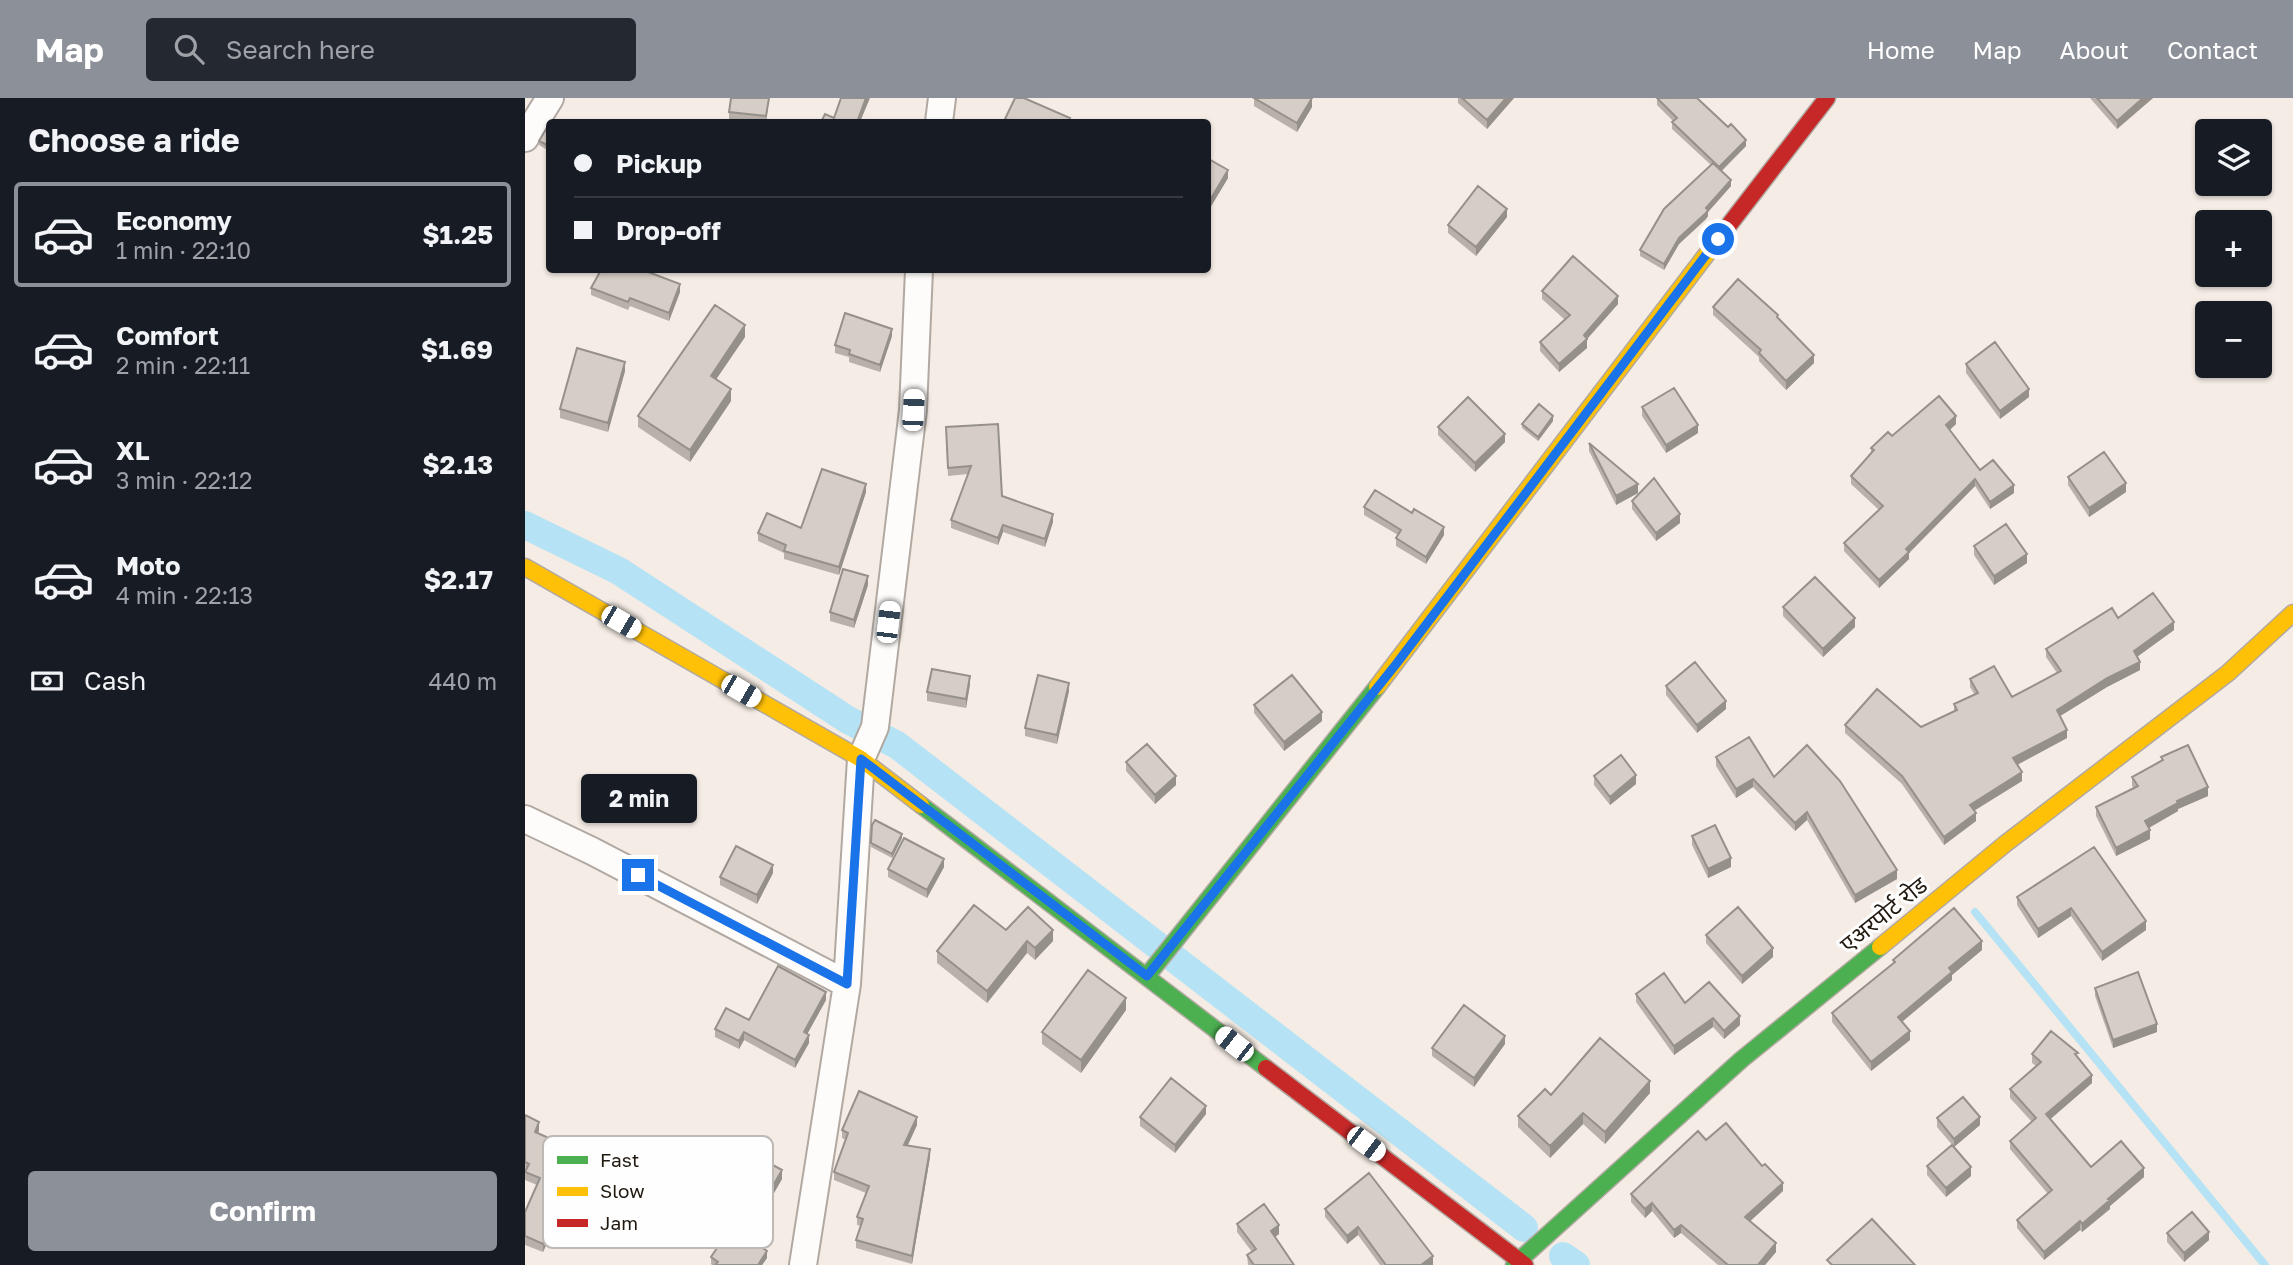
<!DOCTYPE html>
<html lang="en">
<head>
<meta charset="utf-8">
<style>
	:root { --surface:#171b24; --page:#242831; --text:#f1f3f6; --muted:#9ea1a6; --line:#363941; --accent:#8c9099 }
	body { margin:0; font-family:"Golos Text","Noto Sans Devanagari",sans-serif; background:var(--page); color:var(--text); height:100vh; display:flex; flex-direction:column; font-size:26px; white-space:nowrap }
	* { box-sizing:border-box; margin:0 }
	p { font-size:23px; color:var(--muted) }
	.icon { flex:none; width:38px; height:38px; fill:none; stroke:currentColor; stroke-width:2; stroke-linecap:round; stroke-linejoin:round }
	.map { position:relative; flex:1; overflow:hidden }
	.side { display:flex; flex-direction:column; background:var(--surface); width:525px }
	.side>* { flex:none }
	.top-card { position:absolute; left:21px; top:21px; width:665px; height:154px; border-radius:7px; box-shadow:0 2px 5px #0004; display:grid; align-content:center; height:154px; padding:0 28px; background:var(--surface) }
	.tools { position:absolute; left:1670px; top:21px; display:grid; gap:14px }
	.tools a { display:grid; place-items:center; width:77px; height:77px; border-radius:7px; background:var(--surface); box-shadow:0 2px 5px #0004; font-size:35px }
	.end { position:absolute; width:32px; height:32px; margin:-16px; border:9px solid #1a73e8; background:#fff; box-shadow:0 0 0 4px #fff }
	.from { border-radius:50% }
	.bubble { position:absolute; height:49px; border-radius:7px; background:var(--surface); box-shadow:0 2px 5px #0004; font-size:23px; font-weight:700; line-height:49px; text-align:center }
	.car { position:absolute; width:21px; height:42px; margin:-21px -10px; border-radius:9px; box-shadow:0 0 5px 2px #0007; background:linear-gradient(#fff 24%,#345 0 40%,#fff 0 76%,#345 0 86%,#fff 0) }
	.top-card b { display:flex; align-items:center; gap:24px; height:66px; font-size:26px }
	.top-card b+b { border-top:2px solid var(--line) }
	.top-card i { width:18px; height:18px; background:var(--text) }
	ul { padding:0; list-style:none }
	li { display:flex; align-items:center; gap:21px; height:105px; margin:0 14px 10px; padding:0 14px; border:4px solid transparent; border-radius:7px }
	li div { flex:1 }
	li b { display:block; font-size:26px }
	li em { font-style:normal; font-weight:700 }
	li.on { border-color:var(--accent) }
	li>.icon { width:63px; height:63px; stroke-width:1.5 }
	h2 { padding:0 28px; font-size:32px; line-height:84px }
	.pay { display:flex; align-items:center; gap:18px; height:77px; padding:0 28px; font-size:26px }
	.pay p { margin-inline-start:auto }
	.primary-button { display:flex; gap:14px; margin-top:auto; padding:14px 28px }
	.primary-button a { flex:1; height:80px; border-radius:7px; background:var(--accent); color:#fff; font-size:28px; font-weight:700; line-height:80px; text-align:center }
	header { display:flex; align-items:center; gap:42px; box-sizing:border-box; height:98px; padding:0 35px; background:var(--accent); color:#fff }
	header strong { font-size:33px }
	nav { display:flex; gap:38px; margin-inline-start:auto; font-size:24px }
	.search { width:490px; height:63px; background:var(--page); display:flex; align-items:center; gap:18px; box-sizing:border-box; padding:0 24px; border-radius:7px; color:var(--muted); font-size:26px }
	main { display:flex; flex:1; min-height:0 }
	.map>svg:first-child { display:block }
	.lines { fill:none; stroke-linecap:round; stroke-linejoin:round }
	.stream { stroke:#b5e2f4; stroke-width:8 }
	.canal { stroke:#b5e2f4; stroke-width:28 }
	.street-casing { stroke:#b1a9a1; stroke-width:30 }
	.fast-casing { stroke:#b1a9a1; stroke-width:19 }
	.slow-casing { stroke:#b1a9a1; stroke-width:19 }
	.jam-casing { stroke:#b1a9a1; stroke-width:19 }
	.street { stroke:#fefcfb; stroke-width:26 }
	.fast { stroke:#4caf50; stroke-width:16 }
	.slow { stroke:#ffc107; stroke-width:16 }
	.jam { stroke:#c62828; stroke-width:16 }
	.wall { fill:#b9b0ab }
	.shaded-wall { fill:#96908b }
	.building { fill:#d7cdc7; stroke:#96908b; stroke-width:2 }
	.route { stroke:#1a73e8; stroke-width:9 }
	.labels { text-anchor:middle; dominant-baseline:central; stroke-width:6; stroke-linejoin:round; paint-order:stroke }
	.street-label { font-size:23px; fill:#21190f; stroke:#fefefe }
	.key { fill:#fefefe; stroke:#bcb9b6; stroke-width:2 }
	.key-label { font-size:19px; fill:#21190f }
</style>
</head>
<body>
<header>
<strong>Map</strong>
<div class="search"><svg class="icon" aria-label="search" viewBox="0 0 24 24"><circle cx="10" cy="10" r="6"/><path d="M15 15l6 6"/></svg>Search here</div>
<nav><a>Home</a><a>Map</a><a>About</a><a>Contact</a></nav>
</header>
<main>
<section class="side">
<h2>Choose a ride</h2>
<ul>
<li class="on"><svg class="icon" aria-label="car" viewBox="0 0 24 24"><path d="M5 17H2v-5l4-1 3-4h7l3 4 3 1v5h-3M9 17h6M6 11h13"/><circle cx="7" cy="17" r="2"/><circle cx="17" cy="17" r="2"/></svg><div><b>Economy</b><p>1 min · 22:10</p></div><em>$1.25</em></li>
<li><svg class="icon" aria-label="car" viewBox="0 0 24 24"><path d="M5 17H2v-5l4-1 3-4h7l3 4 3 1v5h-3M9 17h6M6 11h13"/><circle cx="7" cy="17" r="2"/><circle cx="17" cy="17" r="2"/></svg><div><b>Comfort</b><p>2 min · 22:11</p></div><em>$1.69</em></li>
<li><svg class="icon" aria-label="car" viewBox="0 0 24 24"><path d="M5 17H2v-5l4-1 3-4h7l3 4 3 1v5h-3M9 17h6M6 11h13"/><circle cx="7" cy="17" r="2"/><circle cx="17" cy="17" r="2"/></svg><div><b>XL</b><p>3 min · 22:12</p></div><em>$2.13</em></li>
<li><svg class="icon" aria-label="car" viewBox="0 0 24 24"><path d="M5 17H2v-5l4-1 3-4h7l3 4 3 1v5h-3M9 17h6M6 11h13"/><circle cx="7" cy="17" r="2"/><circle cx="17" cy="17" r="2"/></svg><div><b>Moto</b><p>4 min · 22:13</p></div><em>$2.17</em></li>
</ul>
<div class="pay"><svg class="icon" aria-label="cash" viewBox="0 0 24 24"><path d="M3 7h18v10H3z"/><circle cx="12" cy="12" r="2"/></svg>Cash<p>440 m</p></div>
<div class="primary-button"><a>Confirm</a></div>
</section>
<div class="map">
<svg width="1768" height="1167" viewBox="0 0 1768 1167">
	<rect width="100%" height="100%" fill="#f5ede5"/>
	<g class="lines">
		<path class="stream" d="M1450,814L1740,1167"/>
		<path class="canal" d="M0,427L94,473L323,622L372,647L999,1130
			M1038,1158L1051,1167"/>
		<g class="street-casing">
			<path id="street" d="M414,24L417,0
				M0,40L25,0
				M0,721L67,753L322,886
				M278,1167L322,886L336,661L350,629L388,312L394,172"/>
		</g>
		<g class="fast-casing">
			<path id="fast" d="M396,707L741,970
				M622,878L852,589
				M989,1167L1216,962L1355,849"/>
		</g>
		<g class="slow-casing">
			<path id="slow" d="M0,469L336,661L396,707
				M852,589L1194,140
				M1355,849L1480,746L1703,575L1768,515"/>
		</g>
		<g class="jam-casing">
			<path id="jam" d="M1194,140L1302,0
				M741,970L1000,1167"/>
		</g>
		<use href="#street" class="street"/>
		<use href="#fast" class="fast"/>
		<use href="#slow" class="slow"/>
		<use href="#jam" class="jam"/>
	</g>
	<path class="wall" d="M244,0L241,24H219L204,23V14Z
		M729,0L787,9L772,34L729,8Z
		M933,0H989L962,31L933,5Z
		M1132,0L1221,48L1197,73L1206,88L1183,114V118L1181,121L1154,146L1139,172L1115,158V152L1186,67L1147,31V24L1148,23L1132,7Z
		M1565,0H1628L1592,31Z
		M24,26V53L14,47V43Z
		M682,60L703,80L685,110L682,109Z
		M982,119L951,158L923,135V127Z
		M76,172H128L126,175L155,194L144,223L105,208L103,212L66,197V190Z
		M1017,193L1093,206L1062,241V250L1034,274L1015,253V244L1040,222L1017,201Z
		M1188,209L1253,220L1289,265L1261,292L1234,263V259L1188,217Z
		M367,238L355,274L324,264V259L310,255V247Z
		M220,239L191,281L206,303L165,364L113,329V318Z
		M1441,266L1504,299L1475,321L1441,275Z
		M100,273L83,334L35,320V311Z
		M1117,309L1173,335L1141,355L1117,318Z
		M1028,323L1013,343L997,330V326Z
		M1431,326L1425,332L1455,372L1489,395L1465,411L1450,388L1384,455V461L1354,490L1319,453V445L1354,412L1326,386V378L1346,355V350L1367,338Z
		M421,329L477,398L528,424L520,449L478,434L473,447L426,430V422L443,376L423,378Z
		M913,329L980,344L950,374L913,337Z
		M1064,345L1113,395L1091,407L1064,353Z
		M1543,379L1601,394L1564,419L1543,387Z
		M341,394L314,477L259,461V455L233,443V435L276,430Z
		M1107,403L1155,425L1131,443L1107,411Z
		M839,409L919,437L901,466L871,448V440L873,437L839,417Z
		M1449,448L1502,465L1469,487L1449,457Z
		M343,487L329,530L305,523V514Z
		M1258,509L1330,529L1298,559L1258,518Z
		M1593,520L1649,532L1612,559L1615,572L1582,589L1535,618L1542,640L1492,667L1497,683L1449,713L1451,723L1419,747L1377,686L1320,635V627L1396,629L1429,613V606L1450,597L1445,589V581L1487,599L1532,575L1521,559V551Z
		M445,586L441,610L402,603V594Z
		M1141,588L1201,611L1172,635L1141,597Z
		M544,593L532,646L500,638V630Z
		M729,607L797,623L759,653L729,615Z
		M1191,659L1249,679L1372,781L1330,805L1282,722L1270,733L1228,689L1211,700L1191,668Z
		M1636,659L1683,698L1653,711V713L1624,730L1625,741L1591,758L1571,718V709L1609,690L1607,688V679L1636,663Z
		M601,664L651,687L630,706L601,673Z
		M1069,678L1111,686L1085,707L1069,687Z
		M347,727L377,740L367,760L346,749Z
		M1167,738L1206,769L1183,780L1167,747Z
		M1569,749L1621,832L1577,863L1546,818L1513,840L1492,807V799Z
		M419,769L402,800L363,779V771Z
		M248,775L232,806L195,787V779Z
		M481,832L528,843L510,862L502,855L462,905L412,865V853Z
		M1181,837L1248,859L1217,886L1181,845Z
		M1457,852L1427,877V882L1377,924L1385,942L1346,973L1307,924V915L1368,866V862Z
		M1570,890L1632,934L1588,950L1570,898Z
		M1111,896L1160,905L1215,927L1199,941L1188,929L1149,957L1111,904Z
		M301,902L282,936L284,945L270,970L219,942L214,951L190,939V931Z
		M601,912L556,975L517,946V934Z
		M980,946L949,989L907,958V950Z
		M1507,956L1553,960L1567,985L1525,1021L1566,1069L1619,1079L1585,1108V1111L1557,1134L1555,1132L1519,1162L1492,1130V1122L1523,1096L1485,1051V1043L1507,1024L1485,1000V991L1511,968L1507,965Z
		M1125,995L1080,1046L1058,1026L1025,1060L993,1029V1018L1026,997Z
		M681,1016L650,1055L615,1028V1019Z
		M0,1017L14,1032L13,1036L51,1054L93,1082L76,1115L43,1099L18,1154L0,1147V1114L12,1087L0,1082Z
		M1412,1020L1455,1027L1429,1049L1412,1029Z
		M392,1027L383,1047L405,1059L387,1166L331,1150V1142L336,1128L332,1127V1119L341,1095L309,1082V1074L321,1042L317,1040V1032Z
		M1181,1042L1258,1093L1225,1123L1251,1154L1240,1167H1193L1156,1135L1149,1140L1127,1113L1120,1120L1106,1104V1096Z
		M1402,1068L1446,1078L1421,1099L1402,1077Z
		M257,1081L237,1116L200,1095V1086Z
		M96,1093L154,1109L144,1127L96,1102Z
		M800,1111L908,1167H855L833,1137L822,1146L800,1119Z
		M712,1126L754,1136L750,1139L769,1167H723L722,1157L727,1154L712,1134Z
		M1642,1135L1684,1142L1659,1164L1642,1144Z
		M186,1159L242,1160L237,1167H187L186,1166Z"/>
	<path class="shaded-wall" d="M244,0L241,24V18Z
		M341,0H345L335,24H332Z
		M787,0V9L772,34V25Z
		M981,0H989L962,31V22Z
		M1618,0H1628L1592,31V23Z
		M1221,42V48L1194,75V69Z
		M703,72V80L685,110V102Z
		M1206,82V88L1183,114V118L1181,121L1154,146L1139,172V166L1154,140Z
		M982,111V119L951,158V149Z
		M155,186V194L144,223V215Z
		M1093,198V206L1062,241V250L1034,274V266Z
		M220,227V239L186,289V278Z
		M367,231V238L355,274V267Z
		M1289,257V265L1261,292V283Z
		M100,264V273L83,334V325Z
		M206,291V303L165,364V352Z
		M1504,291V299L1475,321V313Z
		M1028,318V323L1013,343V339Z
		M1431,318V326L1421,335V327Z
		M1173,327V335L1141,355V347Z
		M980,336V344L950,374V365Z
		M1450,381V388L1384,455V461L1354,490V482L1381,451Z
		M1601,385V394L1564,419V410Z
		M341,386V394L314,477V469Z
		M1113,386V395L1091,407V398Z
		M1489,387V395L1465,411V404Z
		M528,416V424L520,449V441Z
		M1155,416V425L1131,443V435Z
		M478,427V434L473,447V440Z
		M919,429V437L901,466V459Z
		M1502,456V465L1469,487V478Z
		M343,478V487L329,530V522Z
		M1330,520V529L1298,559V551Z
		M1649,524V532L1609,561V553Z
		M1615,564V572L1582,589L1532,620V612L1582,580Z
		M445,578V586L441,610V601Z
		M544,585V593L532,646V637Z
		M1201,603V611L1172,635V627Z
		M797,614V623L759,653V644Z
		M1542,632V640L1488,669V660Z
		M1497,674V683L1445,715V707Z
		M1111,677V686L1085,707V699Z
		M651,678V687L630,706V697Z
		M1228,681V689L1211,700V691Z
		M1683,689V698L1653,711V713L1620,732V723L1652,703Z
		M1282,714V722L1270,733V725Z
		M1451,715V723L1419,747V739Z
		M1625,732V741L1591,758V750Z
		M377,736V740L367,760V756Z
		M1206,760V769L1183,780V771Z
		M419,761V769L402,800V792Z
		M248,767V775L232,806V797Z
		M1372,772V781L1330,805V797Z
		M1546,810V818L1513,840V831Z
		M1621,823V832L1577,863V854Z
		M528,832V843L510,862V850Z
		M502,843V855L462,905V893Z
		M1457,843V852L1427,877V882L1373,927V919L1424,870Z
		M1248,850V859L1217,886V878Z
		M301,894V902L279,942V934Z
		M601,900V912L556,975V962Z
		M1215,918V927L1199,941V933Z
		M1188,920V929L1149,957V948Z
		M1632,926V934L1588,950V942Z
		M1385,933V942L1346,973V964Z
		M219,934V942L214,951V943Z
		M284,937V945L270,970V962Z
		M980,938V946L949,989V980Z
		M1567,977V985L1521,1025V1016Z
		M1125,983V995L1080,1046V1034Z
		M681,1008V1016L650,1055V1047Z
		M1058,1015V1026L1025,1060V1048Z
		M392,1019V1027L379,1055V1047Z
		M1455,1019V1027L1429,1049V1041Z
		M14,1024V1032L10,1043V1034Z
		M405,1051V1059L387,1166V1158Z
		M1446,1069V1078L1421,1099V1090Z
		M1619,1070V1079L1585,1108V1111L1557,1134V1126L1583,1101Z
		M257,1072V1081L237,1116V1107Z
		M93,1074V1082L76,1115V1107Z
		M1258,1085V1093L1220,1128V1119Z
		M43,1091V1099L18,1154V1146Z
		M154,1100V1109L144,1127V1119Z
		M1127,1105V1113L1120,1120V1111Z
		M1555,1123V1132L1519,1162V1154Z
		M754,1127V1136L746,1142V1133Z
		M1156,1127V1135L1149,1140V1132Z
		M833,1129V1137L822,1146V1138Z
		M1684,1134V1142L1659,1164V1155Z
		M1251,1145V1154L1240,1167H1233Z
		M242,1153V1160L237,1167H233Z
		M908,1158V1167H896Z"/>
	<path class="building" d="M206,0H244L241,18L204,14Z
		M316,0H341L332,24H296L300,16L309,20Z
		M490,0H499L545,20L543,24H487L480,21Z
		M729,0H787L772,25Z
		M937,0H981L962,22Z
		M1132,0H1172L1203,29L1206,26L1221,42L1194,69L1147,24L1152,20Z
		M1572,0H1618L1592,23Z
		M24,26V48L14,43Z
		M682,60L703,72L685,102L682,100Z
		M1188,65L1206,82L1181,110L1183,112L1181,115L1154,140L1139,166L1115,152L1139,111Z
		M953,88L982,111L951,149L923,127Z
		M1048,158L1093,198L1059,237L1062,241L1034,266L1015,244L1045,217L1017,193Z
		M76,172H124L123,174L155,186L144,215L105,200L103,204L66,190Z
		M1213,181L1253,217L1252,219L1289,257L1261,283L1234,255L1236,252L1188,209Z
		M190,207L220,227L186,278L206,291L165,352L113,318Z
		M320,215L367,231L355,267L324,256L325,252L310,247Z
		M1470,244L1504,291L1475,313L1441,266Z
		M52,250L100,264L83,325L35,311Z
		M1149,290L1173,327L1141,347L1117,309Z
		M1414,298L1431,318L1421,327L1455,372L1468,362L1489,387L1465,404L1450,381L1381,451L1384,454L1354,482L1319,445L1358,408L1326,378L1349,352L1346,350L1363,334L1367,338Z
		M943,299L980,336L950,365L913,329Z
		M1014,306L1028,318L1013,339L997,326Z
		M473,326L477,398L528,416L520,441L478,427L473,440L426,422L446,368L423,370L421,329Z
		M1064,345L1113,386L1091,398Z
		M1579,354L1601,385L1564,410L1543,379Z
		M297,371L341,386L314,469L259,453L261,447L233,435L242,415L276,430Z
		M1129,380L1155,416L1131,435L1107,403Z
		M850,392L887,415L889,411L919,429L901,459L871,440L876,432L839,409Z
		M1481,426L1502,456L1469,478L1449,448Z
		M318,471L343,478L329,522L305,514Z
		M1290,479L1330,520L1298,551L1258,509Z
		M1628,495L1649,524L1609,553L1615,564L1582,580L1532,612L1542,632L1488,660L1497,674L1445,707L1451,715L1419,739L1377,678L1320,627L1352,591L1396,629L1432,612L1429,606L1453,595L1445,581L1469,568L1487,599L1536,573L1521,551L1587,510L1593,520Z
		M1170,564L1201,603L1172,627L1141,588Z
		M407,571L445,578L441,601L402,594Z
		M513,577L544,585L532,637L500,630Z
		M767,577L797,614L759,644L729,607Z
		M1224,639L1249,679L1282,647L1315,683L1372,772L1330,797L1282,714L1270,725L1228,681L1211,691L1191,659Z
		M622,646L651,678L630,697L601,664Z
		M1663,647L1683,689L1652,703L1653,705L1620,723L1625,732L1591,750L1571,709L1613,688L1607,679L1638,662L1636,659Z
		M1096,657L1111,677L1085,699L1069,678Z
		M350,722L377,736L367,756L346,745L347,727Z
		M1190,727L1206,760L1183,771L1167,738Z
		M379,740L419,761L402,792L363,771Z
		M211,748L248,767L232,797L195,779Z
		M1569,749L1621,823L1577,854L1546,810L1513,831L1492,799Z
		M449,807L481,832L503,809L528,832L510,850L502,843L462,893L412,853Z
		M1213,809L1248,850L1217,878L1181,837Z
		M1429,810L1457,843L1424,870L1427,874L1373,919L1385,933L1346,964L1307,915L1370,864L1368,862Z
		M253,868L301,894L279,934L284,937L270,962L219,934L214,943L190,931L201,910L224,922Z
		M563,872L601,900L556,962L517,934Z
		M1613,874L1632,926L1588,942L1570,890Z
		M1139,875L1160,905L1184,884L1215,918L1199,933L1188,920L1149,948L1111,896Z
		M939,907L980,938L949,980L907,950Z
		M1526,933L1553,955L1550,956L1567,977L1521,1016L1566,1069L1596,1043L1619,1070L1583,1101L1585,1102L1557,1126L1555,1123L1519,1154L1492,1122L1527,1092L1485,1043L1511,1020L1485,991L1516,964L1507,956Z
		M1075,940L1125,983L1080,1034L1058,1015L1025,1048L993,1018L1020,991L1026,997Z
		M646,980L681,1008L650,1047L615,1019Z
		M334,993L392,1019L379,1047L405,1051L387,1158L331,1142L338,1121L332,1119L344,1088L309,1074L323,1035L317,1032Z
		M1438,999L1455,1019L1429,1041L1412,1020Z
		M0,1017L14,1024L10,1034L51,1052L50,1054L93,1074L76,1107L43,1091L18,1146L0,1138V1114L15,1080L0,1074L4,1066L0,1064Z
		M1201,1025L1237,1068L1240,1066L1258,1085L1220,1119L1251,1145L1233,1167H1203L1156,1127L1149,1132L1127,1105L1120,1111L1106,1096L1173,1033L1181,1042Z
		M1427,1047L1446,1069L1421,1090L1402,1068Z
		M220,1052L257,1072L237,1107L200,1086Z
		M844,1075L908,1158L896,1167H861L833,1129L822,1138L800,1111Z
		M739,1106L754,1127L746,1133L769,1167H729L722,1157L731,1151L712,1126Z
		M1667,1114L1684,1134L1659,1155L1642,1135Z
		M1347,1121L1390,1167H1307L1302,1162Z
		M206,1129L242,1153L233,1167H190L193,1164L186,1159Z"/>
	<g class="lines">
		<path class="route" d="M113,777L322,886L336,661L622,878L872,565L1193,141"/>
	</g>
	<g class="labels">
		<g class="street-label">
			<text transform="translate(1358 816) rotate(-39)">एअरपोर्ट रोड</text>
		</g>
	</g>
	<rect x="18" y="1038" width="230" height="112" rx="10" class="key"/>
	<rect x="32" y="1058" width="31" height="8" fill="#4caf50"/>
	<rect x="32" y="1089" width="31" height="9" fill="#ffc107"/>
	<rect x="32" y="1121" width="31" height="8" fill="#c62828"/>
	<g class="key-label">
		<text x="75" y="1069">Fast</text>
		<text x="75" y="1100">Slow</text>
		<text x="75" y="1132">Jam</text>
	</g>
</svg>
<div class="tools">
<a><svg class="icon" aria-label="layers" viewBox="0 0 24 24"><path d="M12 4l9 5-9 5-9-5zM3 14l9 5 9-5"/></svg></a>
<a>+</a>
<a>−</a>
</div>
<i class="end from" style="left:1193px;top:141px"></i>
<i class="end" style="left:113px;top:777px"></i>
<div class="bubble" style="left:56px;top:676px;width:116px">2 min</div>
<i class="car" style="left:388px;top:312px;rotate:3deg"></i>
<i class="car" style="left:96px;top:524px;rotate:120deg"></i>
<i class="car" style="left:363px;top:524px;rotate:7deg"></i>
<i class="car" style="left:216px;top:593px;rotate:120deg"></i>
<i class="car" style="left:709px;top:946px;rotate:308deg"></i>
<i class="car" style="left:841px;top:1046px;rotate:127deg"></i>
<div class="top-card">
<b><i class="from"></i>Pickup</b>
<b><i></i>Drop-off</b>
</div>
</div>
</main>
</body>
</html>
